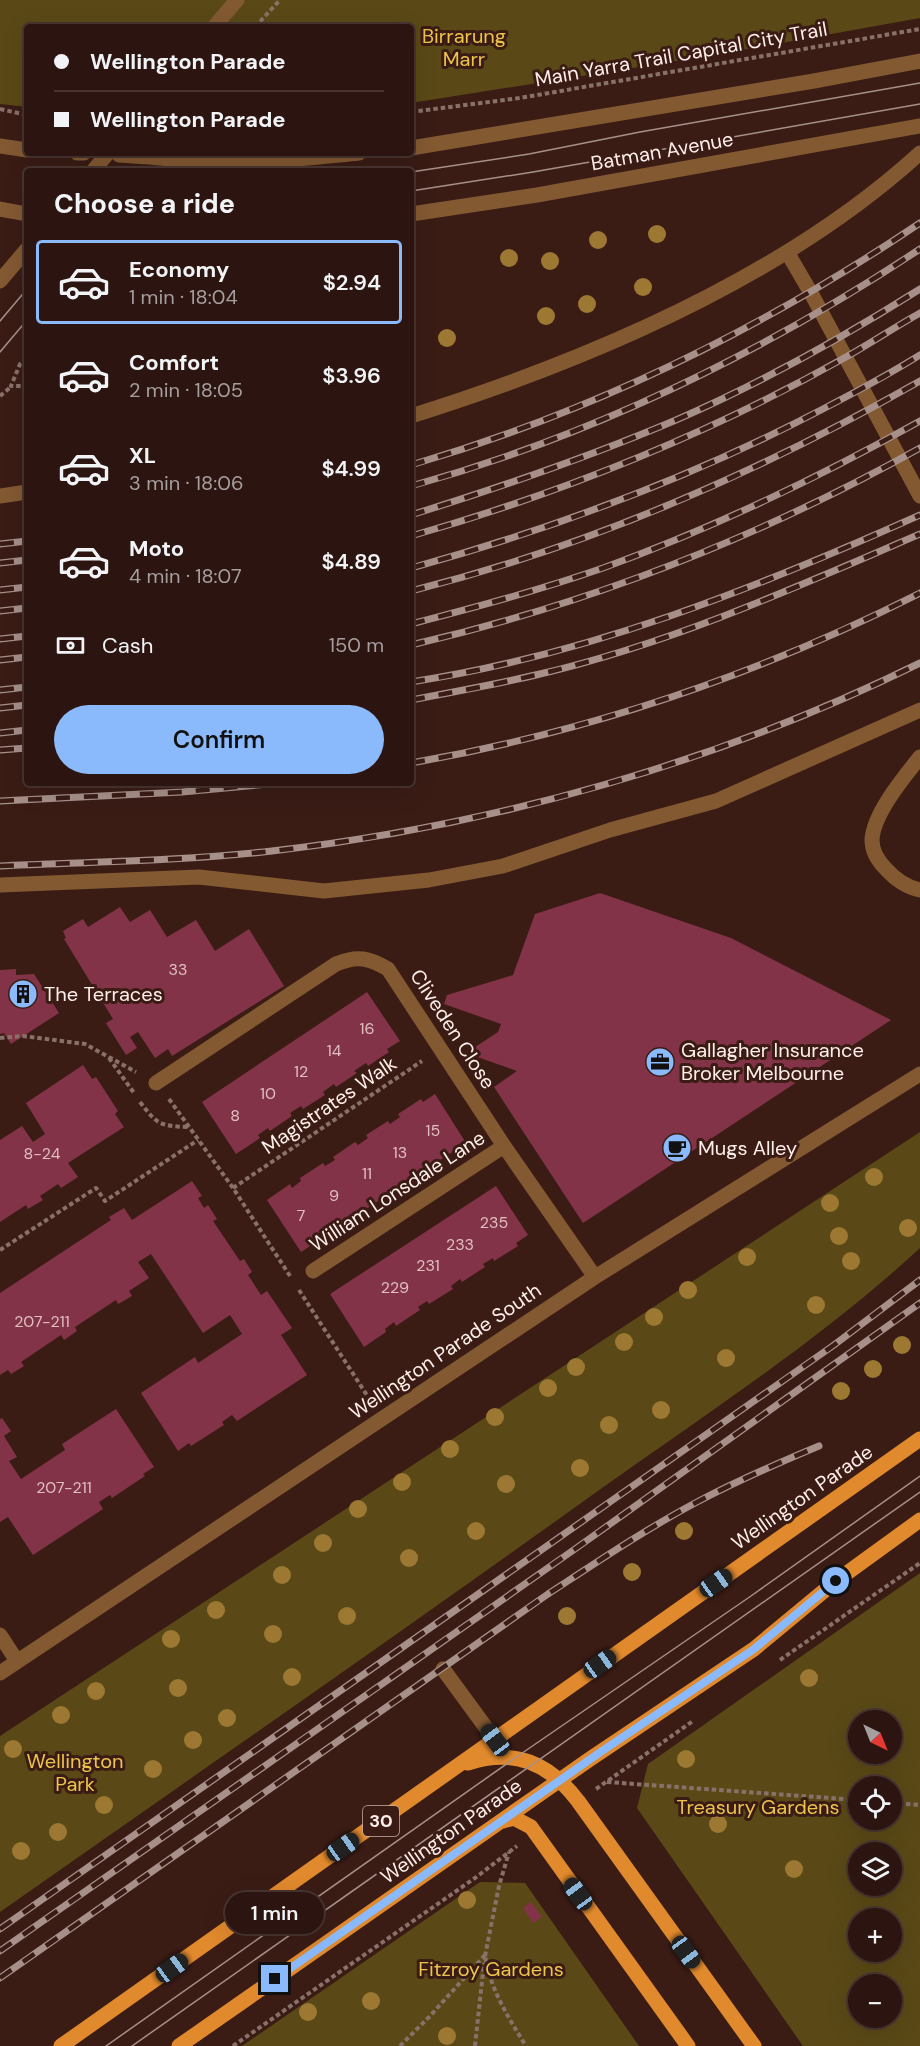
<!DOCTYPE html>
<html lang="en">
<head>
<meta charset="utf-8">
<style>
	:root { --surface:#2c1510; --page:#38221e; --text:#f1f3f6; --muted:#a69f9f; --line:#483430; --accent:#8bbafc }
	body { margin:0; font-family:"DM Sans",sans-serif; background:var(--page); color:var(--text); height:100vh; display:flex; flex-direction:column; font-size:22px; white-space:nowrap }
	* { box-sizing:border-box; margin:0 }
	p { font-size:20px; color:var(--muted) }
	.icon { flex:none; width:33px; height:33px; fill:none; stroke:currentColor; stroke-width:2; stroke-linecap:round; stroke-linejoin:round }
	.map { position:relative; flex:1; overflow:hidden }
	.details { position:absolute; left:24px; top:168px; width:390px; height:618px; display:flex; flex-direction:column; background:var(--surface); border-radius:6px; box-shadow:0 6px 24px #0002,0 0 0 2px var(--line) }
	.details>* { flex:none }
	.top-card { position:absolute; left:24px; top:24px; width:390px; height:132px; border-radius:6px; box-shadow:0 6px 24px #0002,0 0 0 2px var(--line); display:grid; align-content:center; height:132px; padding:0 30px; background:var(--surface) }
	.needle { width:39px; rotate:137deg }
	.buttons { position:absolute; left:848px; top:1710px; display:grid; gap:12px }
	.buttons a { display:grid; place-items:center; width:54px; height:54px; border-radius:50%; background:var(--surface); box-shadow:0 6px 24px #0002,0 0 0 2px var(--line); font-size:30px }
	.end { position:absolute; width:27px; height:27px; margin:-14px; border:8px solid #8bbafc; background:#111; box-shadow:0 0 0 3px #111 }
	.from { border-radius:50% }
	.bubble { position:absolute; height:42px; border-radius:21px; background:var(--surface); box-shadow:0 6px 24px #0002,0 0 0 2px var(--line); font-size:20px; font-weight:600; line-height:42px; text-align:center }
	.car { position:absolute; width:18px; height:36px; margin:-18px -9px; border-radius:8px; box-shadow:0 0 4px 2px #0007; background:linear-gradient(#222 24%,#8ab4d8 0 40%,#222 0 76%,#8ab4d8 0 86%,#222 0) }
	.top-card b { display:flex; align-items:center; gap:21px; height:57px; font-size:22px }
	.top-card b+b { border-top:2px solid var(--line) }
	.top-card i { width:15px; height:15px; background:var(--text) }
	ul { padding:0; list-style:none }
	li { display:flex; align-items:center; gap:18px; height:84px; margin:0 12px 9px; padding:0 18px; border:3px solid transparent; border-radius:6px }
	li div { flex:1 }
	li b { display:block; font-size:22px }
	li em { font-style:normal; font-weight:600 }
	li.active { border-color:var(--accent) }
	li>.icon { width:54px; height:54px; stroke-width:1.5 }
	h2 { padding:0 30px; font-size:27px; line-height:72px }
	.pay { display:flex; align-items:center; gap:15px; height:66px; padding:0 30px; font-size:22px }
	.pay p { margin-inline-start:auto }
	.action { display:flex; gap:12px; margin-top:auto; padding:12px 30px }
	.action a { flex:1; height:69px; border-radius:36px; background:var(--accent); color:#111; font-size:24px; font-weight:600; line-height:69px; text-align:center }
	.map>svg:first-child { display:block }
	.green { fill:#5a4917; fill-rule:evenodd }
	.building { fill:#833347 }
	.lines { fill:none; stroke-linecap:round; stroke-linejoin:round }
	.path { stroke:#89716a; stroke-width:4; stroke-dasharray:4.5 3; stroke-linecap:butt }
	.minor { stroke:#835932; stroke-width:15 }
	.major { stroke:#e0892d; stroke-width:15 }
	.tram { stroke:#a7908a; stroke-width:1.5 }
	.rail-casing { stroke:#a7908a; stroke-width:7 }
	.rail { stroke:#3a1c15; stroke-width:4.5; stroke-dasharray:14; stroke-linecap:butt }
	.minor-bridge { stroke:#835932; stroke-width:15 }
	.tree { fill:#9c7833 }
	.route { stroke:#8bbafc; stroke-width:8 }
	.labels { text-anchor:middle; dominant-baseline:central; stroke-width:6; stroke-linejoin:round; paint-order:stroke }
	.number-label { font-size:16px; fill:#e0bfc0 }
	.shield { fill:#3a1c15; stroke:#c4afa9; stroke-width:1.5 }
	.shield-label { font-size:18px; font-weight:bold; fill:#ffeee9 }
	.park-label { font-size:20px; fill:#edc44c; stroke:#3a1c15 }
	.street-label { font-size:20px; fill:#ffeee9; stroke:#3a1c15 }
	.poi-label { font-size:20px; fill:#ffeee9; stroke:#3a1c15; text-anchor:start }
</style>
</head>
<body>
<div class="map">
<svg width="920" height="2046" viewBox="0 0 920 2046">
	<rect width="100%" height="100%" fill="#3a1c15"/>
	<path class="green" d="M0,0H920V18L714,55L411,103V27H27V107L0,104Z
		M920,1132V1248C823,1338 710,1411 602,1488C403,1631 201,1771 0,1912V1736Z
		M920,1573V2046H803L637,1808L648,1764ZM858,1720H891V1754H858ZM858,1786H891V1820H858ZM858,1852H891V1886H858ZM891,1918V1952H858V1918ZM891,1984V2018H858V1984Z
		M480,1882L525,1883L639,2046H242Z"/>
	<path class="building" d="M600,893L731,938L891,1020L583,1223L494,1087L517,1071L466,1053L498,1032L501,1024L444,1004L447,995L513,975L535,914Z
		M120,907L130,922L150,910L167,937L196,920L215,951L249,929L284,986L172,1056L168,1049L155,1058L138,1032L130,1037L137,1048L126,1055L106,1023L113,1019L64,939L66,938L63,931L83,919L88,927Z
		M16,969V975L34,974L59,1013L11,1044L4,1033L0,1034V970Z
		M367,992L400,1041L387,1049L389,1052L368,1066L366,1063L354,1071L357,1073L336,1087L334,1084L323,1092L325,1095L303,1109L301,1106L290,1113L292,1116L270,1131L268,1128L258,1135L260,1138L236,1154L202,1102Z
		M83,1065L92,1079L96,1077L118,1111L115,1114L124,1127L68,1163L78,1177L61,1188L58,1184L40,1196L43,1200L28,1209L26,1205L0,1222V1140L22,1126L33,1142L45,1134L26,1103Z
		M435,1094L466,1143L301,1252L267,1200L290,1184L292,1188L301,1181L300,1178L323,1163L325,1166L335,1160L333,1157L355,1142L358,1145L368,1138L366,1135L388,1121L390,1124L400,1117L398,1114L421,1099L423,1102Z
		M192,1181L202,1196L198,1198L204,1208L208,1205L217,1219L213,1221L240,1261L244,1259L252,1272L248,1275L261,1295L267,1291L292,1328L281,1335L307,1375L237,1421L232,1415L222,1422L224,1425L191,1446L189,1443L178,1451L141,1393L195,1357L198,1363L242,1334L230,1315L203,1333L151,1254L138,1262L149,1278L129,1291L132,1296L118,1304L116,1300L75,1327L77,1331L64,1340L61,1335L21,1362L24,1366L11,1374L8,1370L0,1375V1293L111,1220L109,1217L124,1208L132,1220Z
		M496,1186L528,1235L516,1243L518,1246L494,1261L493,1258L483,1264L485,1267L462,1282L460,1279L451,1286L453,1289L429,1304L427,1301L418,1307L420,1310L396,1326L394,1322L385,1329L386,1332L364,1347L330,1294Z
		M116,1409L154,1467L143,1474L145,1476L112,1498L110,1495L99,1502L103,1509L33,1555L8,1517L0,1522V1419L2,1418L11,1431L4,1436L17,1457L9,1461L21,1479L65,1450L62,1444Z
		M531,1902L542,1917L533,1923L523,1908Z"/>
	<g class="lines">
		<path class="path" d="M255,27L280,0
			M0,109L27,115
			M411,112L520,98L920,29
			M27,359L20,364L11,386H27
			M0,396L12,386
			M0,1038L23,1036L85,1044L136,1072
			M109,1058L134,1093
			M169,1099L233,1188L290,1276
			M140,1102C157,1124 159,1126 188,1127
			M233,1188L422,1061
			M0,1250L96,1188L105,1201L198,1140
			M299,1290L370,1400
			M780,1660L920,1563
			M607,1782L858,1800
			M596,1789L693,1721
			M891,1803L920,1805
			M485,1956L499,1886L509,1852
			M233,2046L475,1878L517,1846
			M400,2046L430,2016L485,1955C490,1989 508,2017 526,2046
			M475,2046L484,1963"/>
		<path class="minor" d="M214,27L237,0
			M0,146L27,150
			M411,148L814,81L920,61
			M77,153H84
			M119,155C159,157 199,163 239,162C279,162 319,157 359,153
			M0,209L27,214
			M411,214L537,195L920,126
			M787,252L811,293L920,496
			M0,281L27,249
			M411,416C586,361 783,278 920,153
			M0,496L27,492
			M920,757C904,777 873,814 872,840C872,852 878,861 886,869C895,879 906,887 920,890
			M0,885L199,877L324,891L429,880L503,866L610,830L716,801L920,710
			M156,1083L336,964C358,955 369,958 388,969L504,1146L595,1277
			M313,1271L504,1146
			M0,1635L17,1661
			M443,1669L495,1740
			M0,1673L595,1277L920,1074"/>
		<path class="major" d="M468,1763C515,1748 549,1763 578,1801L754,2046
			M503,1821L514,1818L531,1827L688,2046
			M61,2046L920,1439
			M179,2046L590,1759L754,1649L836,1581L920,1520"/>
		<path class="tram" d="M411,172L529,154L640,132L920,83
			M411,191L533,172L920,104
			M0,321L27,289
			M0,352L27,320
			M106,2046L515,1758L751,1596L920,1476
			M132,2046L920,1492"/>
		<g class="rail-casing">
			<path id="rail" d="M411,465C592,412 764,328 920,223
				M411,486C592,436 764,352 920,249
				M411,515C501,487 589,457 676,420C761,383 842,338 920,289
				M411,536C562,493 709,434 846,357C871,343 895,327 920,313
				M0,544L27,541
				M0,563L27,560
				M411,568C553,529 690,478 821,410C854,393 888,375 920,355
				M0,590L27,587
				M411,591C590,546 760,472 920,381
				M0,611L27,608
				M411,624C476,607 540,590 603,568C713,528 818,478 920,421
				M0,639L27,636
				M411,645C589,604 760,537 920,448
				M0,660L27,657
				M411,682C588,655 757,588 920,515
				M0,690L27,687
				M411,700C454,692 498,684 540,674C672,643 797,587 920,534
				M0,708L27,705
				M0,733L27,730
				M0,750L27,748
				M411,763C588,732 760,674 920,593
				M0,801L182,792L279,783
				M0,866C90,862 182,861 272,851C496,825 717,763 920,663
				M0,1929L834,1345L920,1280
				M0,1951L575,1549L920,1303
				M0,1978L548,1594C597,1562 646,1529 697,1502C737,1481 778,1463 819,1446"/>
		</g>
		<use href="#rail" class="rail"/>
		<path class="minor-bridge" d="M93,171L108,153"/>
	</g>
	<g class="tree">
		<circle cx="657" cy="234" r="9"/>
		<circle cx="598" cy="240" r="9"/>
		<circle cx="509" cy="258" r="9"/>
		<circle cx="550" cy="261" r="9"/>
		<circle cx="643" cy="287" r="9"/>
		<circle cx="587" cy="304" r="9"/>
		<circle cx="546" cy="316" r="9"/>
		<circle cx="447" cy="338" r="9"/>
		<circle cx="874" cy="1177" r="9"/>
		<circle cx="830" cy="1203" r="9"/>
		<circle cx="908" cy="1228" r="9"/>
		<circle cx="839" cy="1236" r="9"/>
		<circle cx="747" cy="1257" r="9"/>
		<circle cx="851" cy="1261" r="9"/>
		<circle cx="688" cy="1290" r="9"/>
		<circle cx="816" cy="1305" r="9"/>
		<circle cx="654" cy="1317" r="9"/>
		<circle cx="624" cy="1342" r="9"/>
		<circle cx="902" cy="1345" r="9"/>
		<circle cx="726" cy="1358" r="9"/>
		<circle cx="576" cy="1367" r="9"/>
		<circle cx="873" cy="1369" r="9"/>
		<circle cx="548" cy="1388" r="9"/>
		<circle cx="841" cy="1391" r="9"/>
		<circle cx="661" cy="1410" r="9"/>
		<circle cx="495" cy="1417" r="9"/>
		<circle cx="609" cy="1425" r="9"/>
		<circle cx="450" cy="1449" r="9"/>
		<circle cx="580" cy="1468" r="9"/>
		<circle cx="402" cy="1482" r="9"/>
		<circle cx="506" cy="1484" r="9"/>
		<circle cx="358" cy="1509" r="9"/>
		<circle cx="476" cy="1531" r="9"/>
		<circle cx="684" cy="1531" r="9"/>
		<circle cx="323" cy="1543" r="9"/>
		<circle cx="409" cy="1558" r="9"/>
		<circle cx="632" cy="1572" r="9"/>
		<circle cx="282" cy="1575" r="9"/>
		<circle cx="216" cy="1610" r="9"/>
		<circle cx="347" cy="1616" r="9"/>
		<circle cx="567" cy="1616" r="9"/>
		<circle cx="273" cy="1634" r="9"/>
		<circle cx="171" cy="1639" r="9"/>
		<circle cx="292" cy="1677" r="9"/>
		<circle cx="809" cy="1678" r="9"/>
		<circle cx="178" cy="1688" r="9"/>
		<circle cx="96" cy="1691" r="9"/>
		<circle cx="61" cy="1715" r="9"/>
		<circle cx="227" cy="1718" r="9"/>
		<circle cx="193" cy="1740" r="9"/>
		<circle cx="13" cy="1749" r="9"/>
		<circle cx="686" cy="1759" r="9"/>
		<circle cx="153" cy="1769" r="9"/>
		<circle cx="104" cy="1805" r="9"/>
		<circle cx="718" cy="1824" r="9"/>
		<circle cx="58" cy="1832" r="9"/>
		<circle cx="21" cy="1851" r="9"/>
		<circle cx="794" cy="1869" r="9"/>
		<circle cx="467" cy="1900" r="9"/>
		<circle cx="371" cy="2001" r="9"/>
		<circle cx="308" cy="2012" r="9"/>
		<circle cx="447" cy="2036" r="9"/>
	</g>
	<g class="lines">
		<path class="route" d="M275,1979L602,1751L754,1649L836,1581"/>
	</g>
	<defs>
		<g id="building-disc" transform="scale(1.5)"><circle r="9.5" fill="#8bbafc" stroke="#3a1c15"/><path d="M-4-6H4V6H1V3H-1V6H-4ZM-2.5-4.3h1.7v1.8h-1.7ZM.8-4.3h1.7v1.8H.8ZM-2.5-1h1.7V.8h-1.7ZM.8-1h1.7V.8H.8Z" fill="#111"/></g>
		<g id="office-disc" transform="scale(1.5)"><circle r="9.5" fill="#8bbafc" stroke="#3a1c15"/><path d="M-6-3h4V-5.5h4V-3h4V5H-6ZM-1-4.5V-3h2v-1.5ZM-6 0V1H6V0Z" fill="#111"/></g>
		<g id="cafe-disc" transform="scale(1.5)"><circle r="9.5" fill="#8bbafc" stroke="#3a1c15"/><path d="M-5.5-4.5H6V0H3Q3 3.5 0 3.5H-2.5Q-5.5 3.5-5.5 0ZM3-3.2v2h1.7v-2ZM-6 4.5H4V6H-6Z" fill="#111"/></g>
	</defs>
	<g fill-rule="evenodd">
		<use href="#building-disc" x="23" y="994"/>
		<use href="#office-disc" x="660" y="1062"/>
		<use href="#cafe-disc" x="677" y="1148"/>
	</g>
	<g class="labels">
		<g class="number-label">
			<text x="178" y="969">33</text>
			<text x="367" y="1028">16</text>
			<text x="334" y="1050">14</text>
			<text x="301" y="1071">12</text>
			<text x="268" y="1093">10</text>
			<text x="235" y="1115">8</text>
			<text x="433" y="1130">15</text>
			<text x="400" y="1152">13</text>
			<text x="42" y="1153">8-24</text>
			<text x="367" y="1173">11</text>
			<text x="334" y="1195">9</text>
			<text x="301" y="1215">7</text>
			<text x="494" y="1222">235</text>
			<text x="460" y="1244">233</text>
			<text x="428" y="1265">231</text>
			<text x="395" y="1287">229</text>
			<text x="42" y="1321">207-211</text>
			<text x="64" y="1487">207-211</text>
		</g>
		<rect class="shield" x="363" y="1806" width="36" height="30" rx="4.5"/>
		<g class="shield-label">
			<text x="381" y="1821">30</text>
		</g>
		<g class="park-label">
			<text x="464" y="36">Birrarung<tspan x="464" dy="23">Marr</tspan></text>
			<text x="75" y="1761">Wellington<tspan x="75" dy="23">Park</tspan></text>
			<text x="758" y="1807">Treasury Gardens</text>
			<text x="491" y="1969">Fitzroy Gardens</text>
		</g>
		<g class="street-label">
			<text transform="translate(681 54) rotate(-10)">Main Yarra Trail Capital City Trail</text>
			<text transform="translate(662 151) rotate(-10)">Batman Avenue</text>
			<text transform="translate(453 1029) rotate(57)">Cliveden Close</text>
			<text transform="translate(329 1105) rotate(-34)">Magistrates Walk</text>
			<text transform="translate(397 1191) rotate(-33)">William Lonsdale Lane</text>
			<text transform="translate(445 1351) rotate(-34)">Wellington Parade South</text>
			<text transform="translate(802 1497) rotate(-35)">Wellington Parade</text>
			<text transform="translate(451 1831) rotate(-35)">Wellington Parade</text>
		</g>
		<g class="poi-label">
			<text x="44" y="994">The Terraces</text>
			<text x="681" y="1050">Gallagher Insurance<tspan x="681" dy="23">Broker Melbourne</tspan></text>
			<text x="698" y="1148">Mugs Alley</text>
		</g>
	</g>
</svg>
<div class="buttons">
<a><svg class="needle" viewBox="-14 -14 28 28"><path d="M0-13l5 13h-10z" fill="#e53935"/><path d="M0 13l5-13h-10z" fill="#a69f9f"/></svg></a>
<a><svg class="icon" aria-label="locate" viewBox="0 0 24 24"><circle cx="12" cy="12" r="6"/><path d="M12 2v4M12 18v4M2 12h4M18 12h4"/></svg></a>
<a><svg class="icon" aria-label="layers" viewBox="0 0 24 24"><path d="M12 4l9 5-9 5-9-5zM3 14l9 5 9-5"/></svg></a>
<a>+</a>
<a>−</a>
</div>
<i class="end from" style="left:836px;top:1581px"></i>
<i class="end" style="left:275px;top:1979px"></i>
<div class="bubble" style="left:225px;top:1892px;width:99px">1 min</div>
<i class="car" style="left:716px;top:1583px;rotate:55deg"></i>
<i class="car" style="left:600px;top:1664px;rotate:55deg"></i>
<i class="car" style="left:495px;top:1740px;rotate:323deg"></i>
<i class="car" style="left:343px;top:1847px;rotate:55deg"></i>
<i class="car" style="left:578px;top:1894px;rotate:324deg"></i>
<i class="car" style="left:686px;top:1952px;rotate:144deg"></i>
<i class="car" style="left:172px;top:1968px;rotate:54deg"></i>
<div class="top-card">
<b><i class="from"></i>Wellington Parade</b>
<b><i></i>Wellington Parade</b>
</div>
<section class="details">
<h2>Choose a ride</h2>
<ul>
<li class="active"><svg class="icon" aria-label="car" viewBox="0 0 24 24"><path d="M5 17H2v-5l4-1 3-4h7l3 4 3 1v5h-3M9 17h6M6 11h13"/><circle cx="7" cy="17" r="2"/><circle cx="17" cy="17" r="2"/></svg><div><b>Economy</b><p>1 min · 18:04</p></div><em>$2.94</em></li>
<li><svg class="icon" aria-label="car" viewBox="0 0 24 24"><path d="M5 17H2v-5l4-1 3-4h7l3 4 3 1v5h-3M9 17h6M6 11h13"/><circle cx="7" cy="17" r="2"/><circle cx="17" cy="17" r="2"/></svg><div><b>Comfort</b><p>2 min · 18:05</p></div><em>$3.96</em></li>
<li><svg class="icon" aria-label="car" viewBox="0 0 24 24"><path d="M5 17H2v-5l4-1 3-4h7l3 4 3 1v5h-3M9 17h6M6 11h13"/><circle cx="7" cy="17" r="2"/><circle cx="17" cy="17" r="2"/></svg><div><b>XL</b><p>3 min · 18:06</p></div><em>$4.99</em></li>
<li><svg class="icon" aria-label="car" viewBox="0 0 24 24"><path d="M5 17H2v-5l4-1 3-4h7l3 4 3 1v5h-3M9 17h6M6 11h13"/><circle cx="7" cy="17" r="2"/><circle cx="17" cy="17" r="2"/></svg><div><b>Moto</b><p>4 min · 18:07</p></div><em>$4.89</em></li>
</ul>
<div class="pay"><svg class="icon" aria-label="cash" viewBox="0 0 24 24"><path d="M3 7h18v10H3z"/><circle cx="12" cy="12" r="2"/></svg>Cash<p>150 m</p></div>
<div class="action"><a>Confirm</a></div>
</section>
</div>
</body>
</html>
